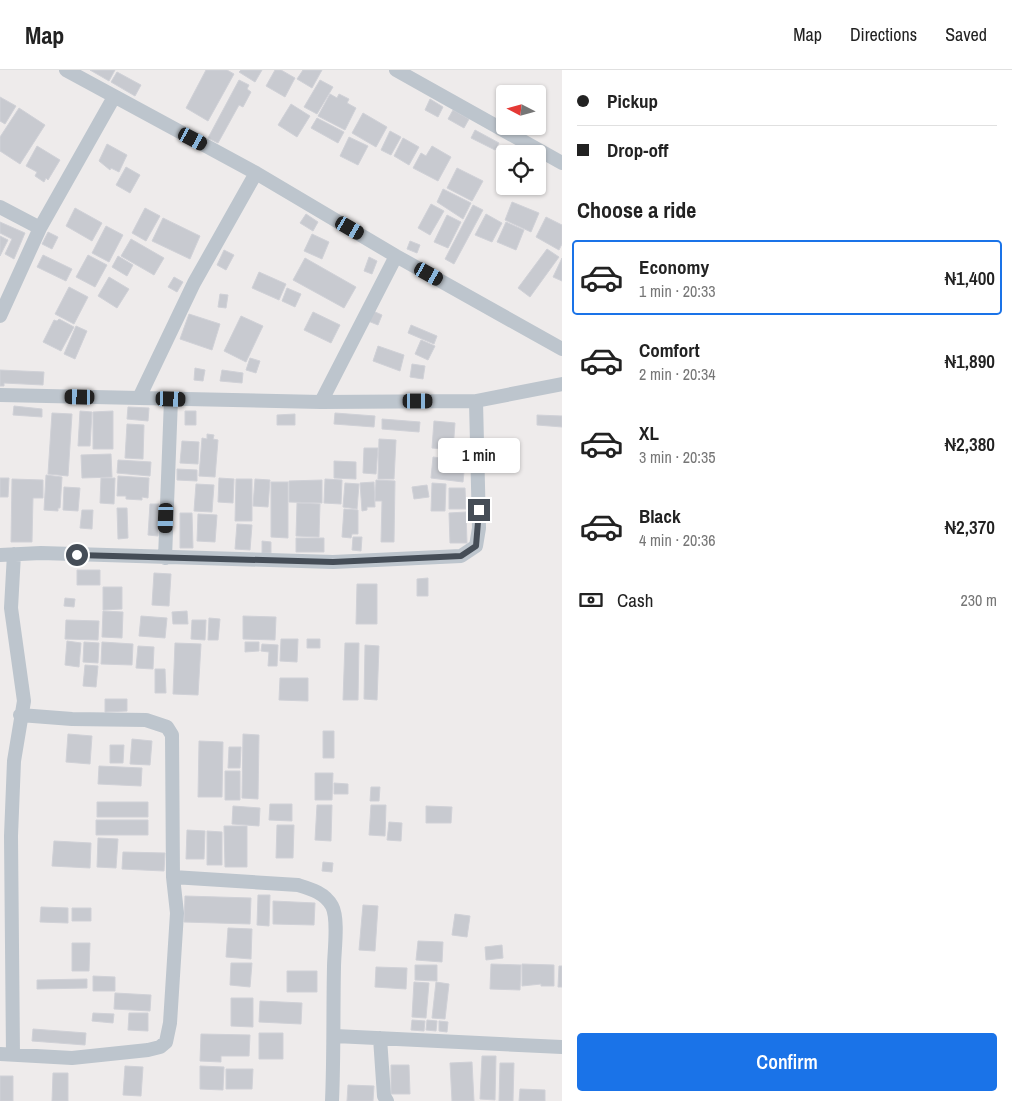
<!DOCTYPE html>
<html lang="en">
<head>
<meta charset="utf-8">
<style>
	:root { --surface:#fff; --page:#f2f2f2; --text:#222; --muted:#767676; --line:#e0e0e0; --accent:#1a73e8 }
	body { margin:0; font-family:"Archivo Narrow",sans-serif; background:var(--page); color:var(--text); height:100vh; display:flex; flex-direction:column; font-size:19px; white-space:nowrap }
	* { box-sizing:border-box; margin:0 }
	p { font-size:16px; color:var(--muted) }
	.icon { flex:none; width:28px; height:28px; fill:none; stroke:currentColor; stroke-width:2; stroke-linecap:round; stroke-linejoin:round }
	.map { position:relative; flex:1; overflow:hidden }
	.side { display:flex; flex-direction:column; background:var(--surface); width:450px }
	.side>* { flex:none }
	.guide { display:grid; align-content:center; height:110px; padding:0 15px; background:var(--surface) }
	.needle { width:32px; rotate:276deg }
	.fabs { position:absolute; left:496px; top:15px; display:grid; gap:10px }
	.fabs a { display:grid; place-items:center; width:50px; height:50px; border-radius:5px; background:var(--surface); box-shadow:0 1px 4px #0004; font-size:25px }
	.end { position:absolute; width:22px; height:22px; margin:-11px; border:6px solid #454d57; background:#fff; box-shadow:0 0 0 2px #fff }
	.from { border-radius:50% }
	.bubble { position:absolute; height:35px; border-radius:5px; background:var(--surface); box-shadow:0 1px 4px #0004; font-size:16px; font-weight:600; line-height:35px; text-align:center }
	.car { position:absolute; width:15px; height:30px; margin:-15px -8px; border-radius:6px; box-shadow:0 0 4px 1px #0007; background:linear-gradient(#222 24%,#8ab4d8 0 40%,#222 0 76%,#8ab4d8 0 86%,#222 0) }
	.guide b { display:flex; align-items:center; gap:18px; height:48px; font-size:19px }
	.guide b+b { border-top:1px solid var(--line) }
	.guide i { width:12px; height:12px; background:var(--text) }
	ul { padding:0; list-style:none }
	li { display:flex; align-items:center; gap:15px; height:75px; margin:0 10px 8px; padding:0 5px; border:2px solid transparent; border-radius:5px }
	li div { flex:1 }
	li b { display:block; font-size:19px }
	li em { font-style:normal; font-weight:600 }
	li.active { border-color:var(--accent) }
	li>.icon { width:45px; height:45px; stroke-width:1.5 }
	h2 { padding:0 15px; font-size:22px; line-height:60px }
	.pay { display:flex; align-items:center; gap:12px; height:55px; padding:0 15px; font-size:19px }
	.pay p { margin-inline-start:auto }
	.primary-button { display:flex; gap:10px; margin-top:auto; padding:10px 15px }
	.primary-button a { flex:1; height:58px; border-radius:5px; background:var(--accent); color:#fff; font-size:20px; font-weight:600; line-height:58px; text-align:center }
	header { display:flex; align-items:center; gap:30px; box-sizing:border-box; height:70px; padding:0 25px; background:var(--surface); border-bottom:1px solid var(--line) }
	header strong { font-size:24px }
	nav { display:flex; gap:28px; margin-inline-start:auto; font-size:18px }
	main { display:flex; flex:1; min-height:0 }
	.map>svg:first-child { display:block }
	.building { fill:#c8cad0; stroke:#d0d1d7 }
	.lines { fill:none; stroke-linecap:round; stroke-linejoin:round }
	.minor { stroke:#bdc5cd; stroke-width:14 }
	.route { stroke:#454d57; stroke-width:6 }
</style>
</head>
<body>
<header>
<strong>Map</strong>
<nav><a>Map</a><a>Directions</a><a>Saved</a></nav>
</header>
<main>
<div class="map">
<svg width="562" height="1031" viewBox="0 0 562 1031">
	<rect width="100%" height="100%" fill="#eeebeb"/>
	<path class="building" d="M90,0H115L109,11Z
		M206,0H227L234,4L208,51L186,38Z
		M241,0H262L255,12L239,2Z
		M275,0H281L295,8L285,27L266,16Z
		M303,0H322L312,18L297,9Z
		M117,2L141,15L135,26L111,12Z
		M239,10L249,15L247,19L251,22L243,37L239,35L218,73L208,68Z
		M320,10L333,17L317,44L304,37Z
		M330,24L337,28L339,24L349,29L347,33L356,38L345,60L318,46Z
		M0,27L16,36L5,54L0,51Z
		M430,29L443,37L438,47L425,40Z
		M291,34L310,46L297,67L278,55Z
		M19,38L45,55L20,94L0,81V67Z
		M453,40L469,49L464,58L448,49Z
		M363,43L387,57L376,77L352,63Z
		M317,48L344,62L338,73L311,58Z
		M475,60L499,73L495,80L471,68Z
		M390,61L401,67L391,85L381,80Z
		M349,67L368,76L358,95L340,86Z
		M403,68L419,77L409,95L394,86Z
		M107,74L127,85L119,102L111,98L110,100L99,91Z
		M37,76L60,90L48,110L46,108L44,112L35,106L37,102L26,96Z
		M432,76L451,87L438,111L413,98L421,83L426,86Z
		M126,97L140,105L130,123L116,115Z
		M457,98L483,111L472,131L447,118Z
		M443,119L471,133L463,149L437,132Z
		M512,132L539,143L531,162L505,150Z
		M431,134L444,141L430,165L418,158Z
		M473,135L483,140L454,194L445,189Z
		M75,138L102,153L92,171L66,156Z
		M145,138L160,146L146,171L132,163Z
		M306,144L318,152L313,161L300,153Z
		M486,144L502,153L492,172L475,165Z
		M447,145L461,152L448,178L434,172Z
		M546,147L562,155V174L559,180L536,167Z
		M163,148L200,166L190,189L152,171Z
		M0,152L25,163L14,189L5,184L12,169L0,163Z
		M506,152L524,160L516,180L497,172Z
		M106,156L123,165L109,192L92,183Z
		M48,162L58,167L52,179L42,174Z
		M312,164L329,172L322,189L304,181Z
		M0,166L8,170L0,186Z
		M131,169L164,188L154,205L121,186Z
		M410,171L420,175L417,183L407,179Z
		M547,179L559,187L530,227L518,218Z
		M224,180L234,185L226,200L217,195Z
		M43,185L72,199L66,211L37,197Z
		M88,185L107,195L95,217L76,207Z
		M118,186L133,195L127,206L112,197Z
		M369,187L377,191L372,204L364,201Z
		M305,188L356,217L344,238L293,210Z
		M562,188V211L553,207Z
		M259,202L286,214L279,230L252,218Z
		M109,207L129,219L117,238L98,226Z
		M174,207L183,212L177,222L168,217Z
		M69,217L88,227L74,254L55,244Z
		M287,218L301,224L295,237L282,231Z
		M220,224L228,225L226,238L218,237Z
		M373,241L382,245L378,255L368,251Z
		M313,242L340,255L331,273L304,260Z
		M189,244L220,254L212,280L180,269Z
		M241,246L263,256L246,292L224,281Z
		M59,249L74,257L61,281L43,272L54,250L57,251Z
		M411,255L437,266L434,274L408,263Z
		M76,256L87,261L75,289L64,284Z
		M421,270L435,276L428,290L415,284Z
		M378,276L404,285L400,301L373,291Z
		M250,288L260,291L256,303L246,300Z
		M412,294L425,296L423,309L410,307Z
		M195,298L205,300L203,311L194,310Z
		M0,300L44,302L43,315L4,313V316H0Z
		M222,300L243,303L242,313L220,311Z
		M14,336L42,339V347L13,345Z
		M128,337L149,338L148,351L127,349Z
		M80,341L92,342L90,376H78Z
		M113,341V379H93V342Z
		M185,341H196V355H185Z
		M52,343L72,344L68,406L48,404Z
		M335,343L375,346L374,357L334,354Z
		M295,344V355H277V345Z
		M537,345L562,346V357L537,355Z
		M382,349L420,352L419,362L382,359Z
		M434,351L455,353L453,380L432,378Z
		M127,354L144,355L143,389L125,388Z
		M207,364L214,365L213,369L218,370L215,407L199,406L202,368L207,369Z
		M379,369L396,370L394,409H378Z
		M182,371L199,372L198,394L180,393Z
		M364,378H378L376,404L363,403Z
		M111,384L112,407L82,408L81,385Z
		M433,387L465,391L463,412L431,408Z
		M118,390L151,392L150,406L117,403Z
		M334,391L356,392V409L334,408Z
		M177,399L197,400V411L177,410Z
		M46,405L62,407L60,438H58V441L44,440Z
		M118,406L149,408L148,428L142,427V430L126,429V426H117Z
		M0,408H9L8,427H0Z
		M101,408H115L114,434L100,433Z
		M219,408L234,409L233,433L218,432Z
		M12,409L43,410V428H33L32,472H11Z
		M236,409H252V451H235Z
		M255,409L270,410L268,437L253,436Z
		M325,409L342,410L341,434L324,433Z
		M322,410V433L289,432V411Z
		M376,410L395,411L394,472H381L382,431H375Z
		M271,412H288V468L271,467Z
		M374,412L375,437H367V440L362,441L360,413Z
		M345,413L359,414L357,439L343,437Z
		M432,413L446,414L445,441H431Z
		M196,414L214,415L212,442L194,441Z
		M427,415L429,427L414,429L412,417Z
		M64,417L80,418L78,441L63,440Z
		M449,418H465L466,439H449Z
		M297,433L320,434L319,467L296,466Z
		M150,434H159L158,466L148,465Z
		M117,438H127L128,468L118,469Z
		M344,439L358,440V464H352L351,468L342,467Z
		M82,440H93L92,459L80,458Z
		M466,442L467,473H450L449,443Z
		M180,443H192L193,478H180Z
		M198,444L217,445L215,472L197,471Z
		M237,454L252,455L250,480L235,479Z
		M353,467H362L361,481L352,480Z
		M296,468H324V482H296Z
		M262,471L271,472V483H262Z
		M77,500H100V515H77Z
		M154,503L171,504L169,536L152,535Z
		M428,508V526H417V509Z
		M357,514H377V554H356Z
		M103,517H122V539L103,540Z
		M65,528L75,529L74,537L64,536Z
		M103,541L123,542L122,568L102,567Z
		M187,541L188,554H173L172,542Z
		M141,546L167,548L165,568L139,566Z
		M243,546L276,547L275,570L243,569Z
		M209,548L220,549L218,570H208Z
		M66,550L99,551L98,570L65,569Z
		M192,550H206L205,570L191,569Z
		M281,569H298L297,592L280,591Z
		M307,569H320V578H307Z
		M67,571L81,573L79,597L65,595Z
		M84,572L99,573L98,593L83,592Z
		M102,572L133,574L132,595L101,594Z
		M245,572H259V581L245,582Z
		M175,573L201,574L198,625L173,624Z
		M345,573H359L358,630H343Z
		M262,574L278,575L277,596H268L269,582L261,581Z
		M365,575L379,576L377,630L364,629Z
		M138,576L154,577L153,599L136,598Z
		M85,595L98,596L96,617L83,616Z
		M155,599H165L166,623H155Z
		M280,608H308V631L279,630Z
		M105,629H127V641L105,642Z
		M323,661H334V688H323Z
		M68,664L92,666L90,694L66,692Z
		M243,664L259,665L258,729L242,728Z
		M132,669L152,671L150,695L130,694Z
		M199,671L223,672L222,727H198Z
		M110,675H124L123,693H110Z
		M229,677H241L240,698H228Z
		M99,696L142,698L141,716L98,714Z
		M225,701H240V730H225Z
		M315,703H333L332,730H315Z
		M334,713L348,714V724H334Z
		M371,717H380L379,731H370Z
		M97,732H148V747H97Z
		M270,734H292V751L269,750Z
		M317,735H332L331,771L315,770Z
		M371,735H386L385,766L369,765Z
		M233,736L260,738L259,756L232,754Z
		M426,736L452,737L451,753H426Z
		M96,750H148V765H96Z
		M389,752L402,753L401,771L387,770Z
		M277,755H294L293,788H276Z
		M224,756H247V797H225Z
		M187,760L205,761L204,789H186Z
		M207,761L222,762V795H207Z
		M98,768L118,769L116,798L97,797Z
		M54,771L91,773L90,798L52,796Z
		M123,782L165,783L164,801L122,799Z
		M323,792L333,793L332,802L322,801Z
		M258,825H270L269,856L257,855Z
		M185,826L251,828L250,854L184,852Z
		M273,831L315,833L314,855L273,854Z
		M363,835L378,836L375,881L359,880Z
		M41,837L68,838V853L40,852Z
		M72,838H91V851H72Z
		M455,844L470,846L467,867L452,865Z
		M228,858L252,859L251,889L226,887Z
		M418,871L443,872L442,892L416,890Z
		M72,873H90L89,901H72Z
		M502,875L503,888L486,890L485,877Z
		M231,893H252L250,917L230,915Z
		M491,894L521,895L520,920L490,919Z
		M522,894L554,895V916H541V914L522,916Z
		M415,895H437V911L415,910Z
		M559,896H562V917H558Z
		M376,897L407,898L406,919L375,917Z
		M287,901H317V922H287Z
		M93,906L115,907V921H93Z
		M87,909V918L37,919V910Z
		M414,912L429,913L426,948L412,947Z
		M436,912L449,914L445,949L432,948Z
		M115,923L151,925L150,941L114,939Z
		M231,928H253V957L231,956Z
		M260,931L302,933L301,954L259,952Z
		M93,943L114,944L113,953L92,951Z
		M129,943H148V961L128,960Z
		M412,950L425,951L424,961L411,960Z
		M427,950L437,951L436,961L426,960Z
		M439,951L448,952L447,962L439,961Z
		M33,959L86,963L85,975L32,971Z
		M259,963H283V989H259Z
		M201,964L250,965L249,986H221V992L200,991Z
		M482,986H496L495,1030L480,1029Z
		M472,992L474,1031H452L450,993Z
		M500,993H514L513,1031H499Z
		M391,995H409L410,1024H391Z
		M125,996L143,997L141,1026L123,1025Z
		M200,996L224,997L223,1020L200,1019Z
		M226,999H253L252,1019H226Z
		M53,1003H68V1031H52Z
		M0,1006H13V1031H0Z
		M348,1015L374,1016L373,1031H347Z
		M520,1019L545,1020V1031H519Z"/>
	<g class="lines">
		<path class="minor" d="M66,0L256,103L396,186L562,279
			M396,0L562,93
			M0,137L40,158
			M0,246L40,158L114,27
			M0,325L321,332L476,331L562,314
			M139,328L194,213L256,103
			M321,332L396,186
			M0,485L41,483L333,492L461,486L476,476L479,458L476,331
			M165,488L171,329
			M173,807L298,815C311,819 325,823 332,836C339,849 334,882 334,897C333,942 334,986 332,1031
			M335,966L562,977
			M380,968L384,1026L387,1031
			M0,984L72,988L148,980L160,977L166,972L170,953L177,843L173,807L172,665L167,657L146,650L72,649L20,645
			M13,985L11,766L14,691L24,631L11,538L14,484"/>
	</g>
	<g class="lines">
		<path class="route" d="M77,485L333,492L461,486L476,476L479,440"/>
	</g>
</svg>
<div class="fabs">
<a><svg class="needle" viewBox="-14 -14 28 28"><path d="M0-13l5 13h-10z" fill="#e53935"/><path d="M0 13l5-13h-10z" fill="#767676"/></svg></a>
<a><svg class="icon" aria-label="locate" viewBox="0 0 24 24"><circle cx="12" cy="12" r="6"/><path d="M12 2v4M12 18v4M2 12h4M18 12h4"/></svg></a>
</div>
<i class="end from" style="left:77px;top:485px"></i>
<i class="end" style="left:479px;top:440px"></i>
<div class="bubble" style="left:438px;top:368px;width:82px">1 min</div>
<i class="car" style="left:193px;top:69px;rotate:118deg"></i>
<i class="car" style="left:350px;top:158px;rotate:120deg"></i>
<i class="car" style="left:429px;top:204px;rotate:119deg"></i>
<i class="car" style="left:80px;top:327px;rotate:271deg"></i>
<i class="car" style="left:171px;top:329px;rotate:92deg"></i>
<i class="car" style="left:418px;top:331px;rotate:90deg"></i>
<i class="car" style="left:166px;top:448px;rotate:182deg"></i>
</div>
<section class="side">
<div class="guide">
<b><i class="from"></i>Pickup</b>
<b><i></i>Drop-off</b>
</div>
<h2>Choose a ride</h2>
<ul>
<li class="active"><svg class="icon" aria-label="car" viewBox="0 0 24 24"><path d="M5 17H2v-5l4-1 3-4h7l3 4 3 1v5h-3M9 17h6M6 11h13"/><circle cx="7" cy="17" r="2"/><circle cx="17" cy="17" r="2"/></svg><div><b>Economy</b><p>1 min · 20:33</p></div><em>₦1,400</em></li>
<li><svg class="icon" aria-label="car" viewBox="0 0 24 24"><path d="M5 17H2v-5l4-1 3-4h7l3 4 3 1v5h-3M9 17h6M6 11h13"/><circle cx="7" cy="17" r="2"/><circle cx="17" cy="17" r="2"/></svg><div><b>Comfort</b><p>2 min · 20:34</p></div><em>₦1,890</em></li>
<li><svg class="icon" aria-label="car" viewBox="0 0 24 24"><path d="M5 17H2v-5l4-1 3-4h7l3 4 3 1v5h-3M9 17h6M6 11h13"/><circle cx="7" cy="17" r="2"/><circle cx="17" cy="17" r="2"/></svg><div><b>XL</b><p>3 min · 20:35</p></div><em>₦2,380</em></li>
<li><svg class="icon" aria-label="car" viewBox="0 0 24 24"><path d="M5 17H2v-5l4-1 3-4h7l3 4 3 1v5h-3M9 17h6M6 11h13"/><circle cx="7" cy="17" r="2"/><circle cx="17" cy="17" r="2"/></svg><div><b>Black</b><p>4 min · 20:36</p></div><em>₦2,370</em></li>
</ul>
<div class="pay"><svg class="icon" aria-label="cash" viewBox="0 0 24 24"><path d="M3 7h18v10H3z"/><circle cx="12" cy="12" r="2"/></svg>Cash<p>230 m</p></div>
<div class="primary-button"><a>Confirm</a></div>
</section>
</main>
</body>
</html>
